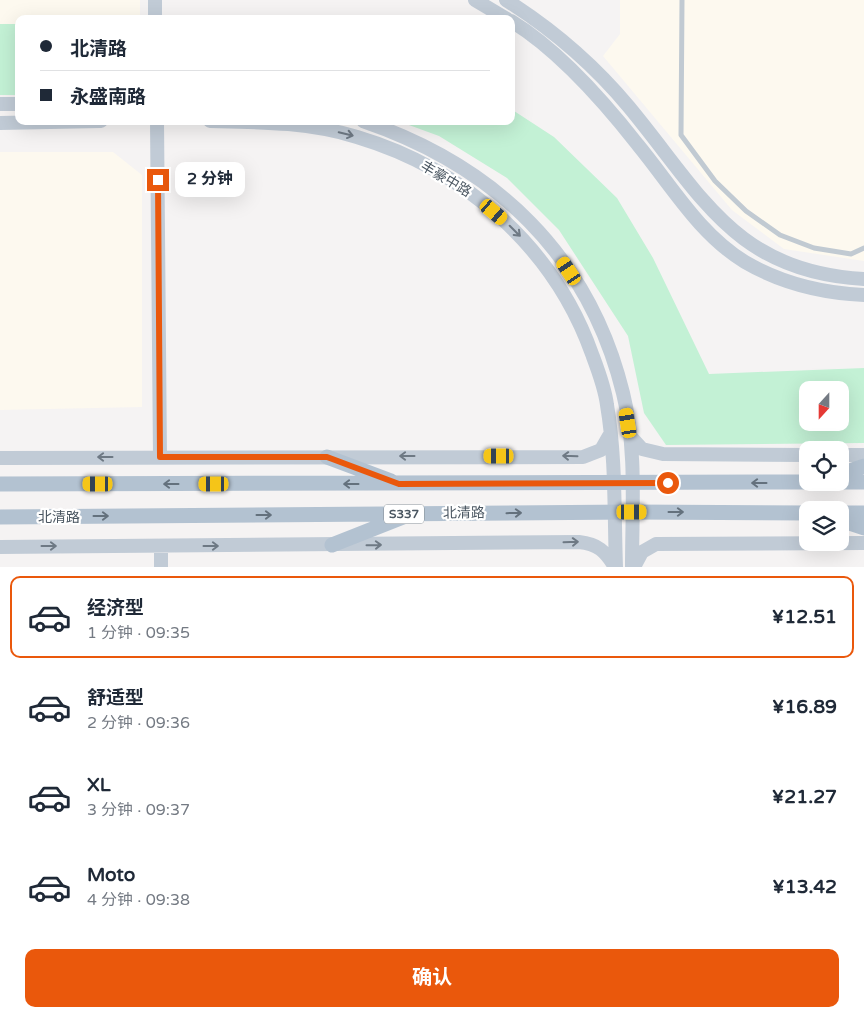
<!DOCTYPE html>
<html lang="zh">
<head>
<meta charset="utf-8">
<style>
	:root { --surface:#fff; --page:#f2f2f3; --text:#1f2937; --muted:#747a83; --line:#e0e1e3; --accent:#ea580c }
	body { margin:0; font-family:"Varela Round","Noto Sans SC",sans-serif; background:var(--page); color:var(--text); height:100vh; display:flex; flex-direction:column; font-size:19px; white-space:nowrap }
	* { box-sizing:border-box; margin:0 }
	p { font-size:16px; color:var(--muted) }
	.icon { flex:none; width:28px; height:28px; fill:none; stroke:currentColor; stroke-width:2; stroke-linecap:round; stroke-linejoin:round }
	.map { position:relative; height:567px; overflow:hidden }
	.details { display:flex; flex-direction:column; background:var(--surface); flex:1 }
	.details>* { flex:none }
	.guide { position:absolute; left:15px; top:15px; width:500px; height:110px; border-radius:10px; box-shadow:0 5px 20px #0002; display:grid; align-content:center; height:110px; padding:0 25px; background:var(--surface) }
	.needle { width:32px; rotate:201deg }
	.buttons { position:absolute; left:799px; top:381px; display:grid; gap:10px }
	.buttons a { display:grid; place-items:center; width:50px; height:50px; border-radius:10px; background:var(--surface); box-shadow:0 5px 20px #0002; font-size:25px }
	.end { position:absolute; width:22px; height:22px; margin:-11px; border:6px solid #ea580c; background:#fff; box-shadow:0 0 0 2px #fff }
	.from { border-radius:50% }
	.bubble { position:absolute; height:35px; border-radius:10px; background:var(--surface); box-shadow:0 5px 20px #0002; font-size:16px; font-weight:700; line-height:35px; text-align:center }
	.car { position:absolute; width:15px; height:30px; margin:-15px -8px; border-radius:6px; box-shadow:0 0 4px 1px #0007; background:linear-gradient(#f5c518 24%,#345 0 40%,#f5c518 0 76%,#345 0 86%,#f5c518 0) }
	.guide b { display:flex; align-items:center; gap:18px; height:48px; font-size:19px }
	.guide b+b { border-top:1px solid var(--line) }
	.guide i { width:12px; height:12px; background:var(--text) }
	ul { padding:9px 0 0; list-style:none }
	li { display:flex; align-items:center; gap:15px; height:82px; margin:0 10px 8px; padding:0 15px; border:2px solid transparent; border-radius:10px }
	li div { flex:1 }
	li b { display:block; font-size:19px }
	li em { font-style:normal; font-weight:700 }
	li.active { border-color:var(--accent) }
	li>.icon { width:45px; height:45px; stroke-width:1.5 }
	.cta { display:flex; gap:10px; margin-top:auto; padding:10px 25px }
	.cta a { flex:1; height:58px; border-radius:10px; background:var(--accent); color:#fff; font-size:20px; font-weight:700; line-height:58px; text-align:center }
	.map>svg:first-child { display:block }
	.commercial { fill:#fdf9ef }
	.green { fill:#c3f1d5; fill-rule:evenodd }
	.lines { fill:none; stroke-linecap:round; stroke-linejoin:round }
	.lane { stroke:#c1cad2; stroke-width:5 }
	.secondary { stroke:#c1cbd6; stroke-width:14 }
	.primary { stroke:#b3c2d1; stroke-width:15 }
	.oneway { stroke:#6e7984 }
	.oneway2 { stroke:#64717d }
	.route { stroke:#ea580c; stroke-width:6 }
	.labels { text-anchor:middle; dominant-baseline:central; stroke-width:4.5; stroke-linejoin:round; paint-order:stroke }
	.shield { fill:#fff; stroke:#808990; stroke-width:1 }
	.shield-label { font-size:12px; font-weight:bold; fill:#4a5661 }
	.street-label { font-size:14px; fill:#4a5661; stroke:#fff }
</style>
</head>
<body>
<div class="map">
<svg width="864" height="567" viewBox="0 0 864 567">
	<rect width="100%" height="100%" fill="#f5f3f3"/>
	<path class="commercial" d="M0,0H140V19H19V24H0Z
		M620,0H864V261L784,249L732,210L603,56L620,34Z
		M0,152H113L142,175V407L0,410Z"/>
	<path class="green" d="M0,24H19V95H0Z
		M511,109L554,137L617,198L653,258L709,374L864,368V443L666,445L644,413L628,336L559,230L507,178L439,136L398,121H511ZM808,390H840V422H808Z"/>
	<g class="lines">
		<path class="lane" d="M682,0L681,135L715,181L746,211L780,235L814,248L851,254L864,248"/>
		<path class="secondary" d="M155,0V19
			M475,0L507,19
			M506,0C552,29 594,65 629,107C702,195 735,272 864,279
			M511,21C557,49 605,103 638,145C671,185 699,234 745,262C781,283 822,293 864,295
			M0,104H19
			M157,121L160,457
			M210,121C259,122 309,122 357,137C464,169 554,247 592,354C598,370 605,388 607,405C616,458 614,513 616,567
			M363,121C495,166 589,255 623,393C637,449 632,510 632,567
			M0,123L101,121
			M631,437L642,449L663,454L808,455
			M840,455H864
			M0,458L583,457L601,450L609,436
			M0,547L579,542C598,544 605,551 615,567
			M161,567V546
			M634,567L642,552L656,544L864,543"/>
		<path class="primary" d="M327,457L391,481
			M840,474L864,466
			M840,482H864
			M0,484L808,482
			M840,513H864
			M0,517L632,512L808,513
			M840,520L864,528
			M332,545L403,517"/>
	</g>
	<defs><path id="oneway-shaft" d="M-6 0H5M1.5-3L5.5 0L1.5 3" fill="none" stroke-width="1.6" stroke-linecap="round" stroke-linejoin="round" transform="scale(1.25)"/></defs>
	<g class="oneway">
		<use href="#oneway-shaft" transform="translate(346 134) rotate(13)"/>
		<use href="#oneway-shaft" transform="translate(515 231) rotate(45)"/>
		<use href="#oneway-shaft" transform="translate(407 456) rotate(180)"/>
		<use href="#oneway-shaft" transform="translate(570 456) rotate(-178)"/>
		<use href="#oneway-shaft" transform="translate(105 457) rotate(180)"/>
		<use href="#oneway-shaft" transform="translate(571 542) rotate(-2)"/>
		<use href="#oneway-shaft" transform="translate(374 545) rotate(-1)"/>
		<use href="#oneway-shaft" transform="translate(49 546)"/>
		<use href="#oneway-shaft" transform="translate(211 546)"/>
	</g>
	<g class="oneway2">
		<use href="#oneway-shaft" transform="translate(759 483) rotate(180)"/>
		<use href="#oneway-shaft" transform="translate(171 484) rotate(-180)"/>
		<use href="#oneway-shaft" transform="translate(351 484) rotate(180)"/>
		<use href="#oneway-shaft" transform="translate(676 512)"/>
		<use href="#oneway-shaft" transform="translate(514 513) rotate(-1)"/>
		<use href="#oneway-shaft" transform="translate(264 515)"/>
		<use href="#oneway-shaft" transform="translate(101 516)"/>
	</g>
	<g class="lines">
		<path class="route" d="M158,180L160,457H327L399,484L668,483"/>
	</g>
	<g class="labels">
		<rect class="shield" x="384" y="504.5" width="40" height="19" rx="4"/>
		<g class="shield-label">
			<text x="404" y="514">S337</text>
		</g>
		<g class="street-label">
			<text transform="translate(446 179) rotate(31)">丰豪中路</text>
			<text transform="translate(464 513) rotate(-1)">北清路</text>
			<text x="59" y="517">北清路</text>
		</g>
	</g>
</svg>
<div class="buttons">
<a><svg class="needle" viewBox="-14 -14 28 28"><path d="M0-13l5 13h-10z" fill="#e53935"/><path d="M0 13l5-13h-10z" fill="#747a83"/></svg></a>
<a><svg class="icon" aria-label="locate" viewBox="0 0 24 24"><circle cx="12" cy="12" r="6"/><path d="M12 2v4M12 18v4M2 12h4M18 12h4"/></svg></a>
<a><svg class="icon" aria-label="layers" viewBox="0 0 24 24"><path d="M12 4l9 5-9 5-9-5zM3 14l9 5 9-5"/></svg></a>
</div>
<i class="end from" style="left:668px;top:483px"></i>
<i class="end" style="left:158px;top:180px"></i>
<div class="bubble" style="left:175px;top:162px;width:70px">2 分钟</div>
<i class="car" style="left:494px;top:212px;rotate:130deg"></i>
<i class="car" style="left:569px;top:271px;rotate:326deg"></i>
<i class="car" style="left:628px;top:423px;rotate:351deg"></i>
<i class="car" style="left:499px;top:456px;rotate:270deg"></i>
<i class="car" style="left:98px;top:484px;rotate:270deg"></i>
<i class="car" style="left:214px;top:484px;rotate:270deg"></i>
<i class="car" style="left:632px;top:512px;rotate:90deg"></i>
<div class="guide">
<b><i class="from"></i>北清路</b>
<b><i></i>永盛南路</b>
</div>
</div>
<section class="details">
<ul>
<li class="active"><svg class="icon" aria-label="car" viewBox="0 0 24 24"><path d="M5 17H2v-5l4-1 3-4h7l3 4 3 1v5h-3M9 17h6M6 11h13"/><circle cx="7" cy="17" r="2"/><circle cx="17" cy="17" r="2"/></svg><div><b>经济型</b><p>1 分钟 · 09:35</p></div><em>¥12.51</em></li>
<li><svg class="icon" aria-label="car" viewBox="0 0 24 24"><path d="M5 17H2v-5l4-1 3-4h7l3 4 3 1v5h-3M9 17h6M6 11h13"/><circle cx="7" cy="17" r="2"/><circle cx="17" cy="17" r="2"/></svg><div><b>舒适型</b><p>2 分钟 · 09:36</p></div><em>¥16.89</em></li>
<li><svg class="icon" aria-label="car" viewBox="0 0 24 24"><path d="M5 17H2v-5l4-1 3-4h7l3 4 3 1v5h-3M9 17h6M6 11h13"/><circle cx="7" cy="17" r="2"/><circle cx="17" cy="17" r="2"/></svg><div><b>XL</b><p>3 分钟 · 09:37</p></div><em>¥21.27</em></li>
<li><svg class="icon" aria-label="car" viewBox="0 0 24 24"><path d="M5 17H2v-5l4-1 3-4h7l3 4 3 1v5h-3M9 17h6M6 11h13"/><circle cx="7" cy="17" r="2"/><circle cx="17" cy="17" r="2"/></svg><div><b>Moto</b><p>4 分钟 · 09:38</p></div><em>¥13.42</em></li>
</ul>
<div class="cta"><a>确认</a></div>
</section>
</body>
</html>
